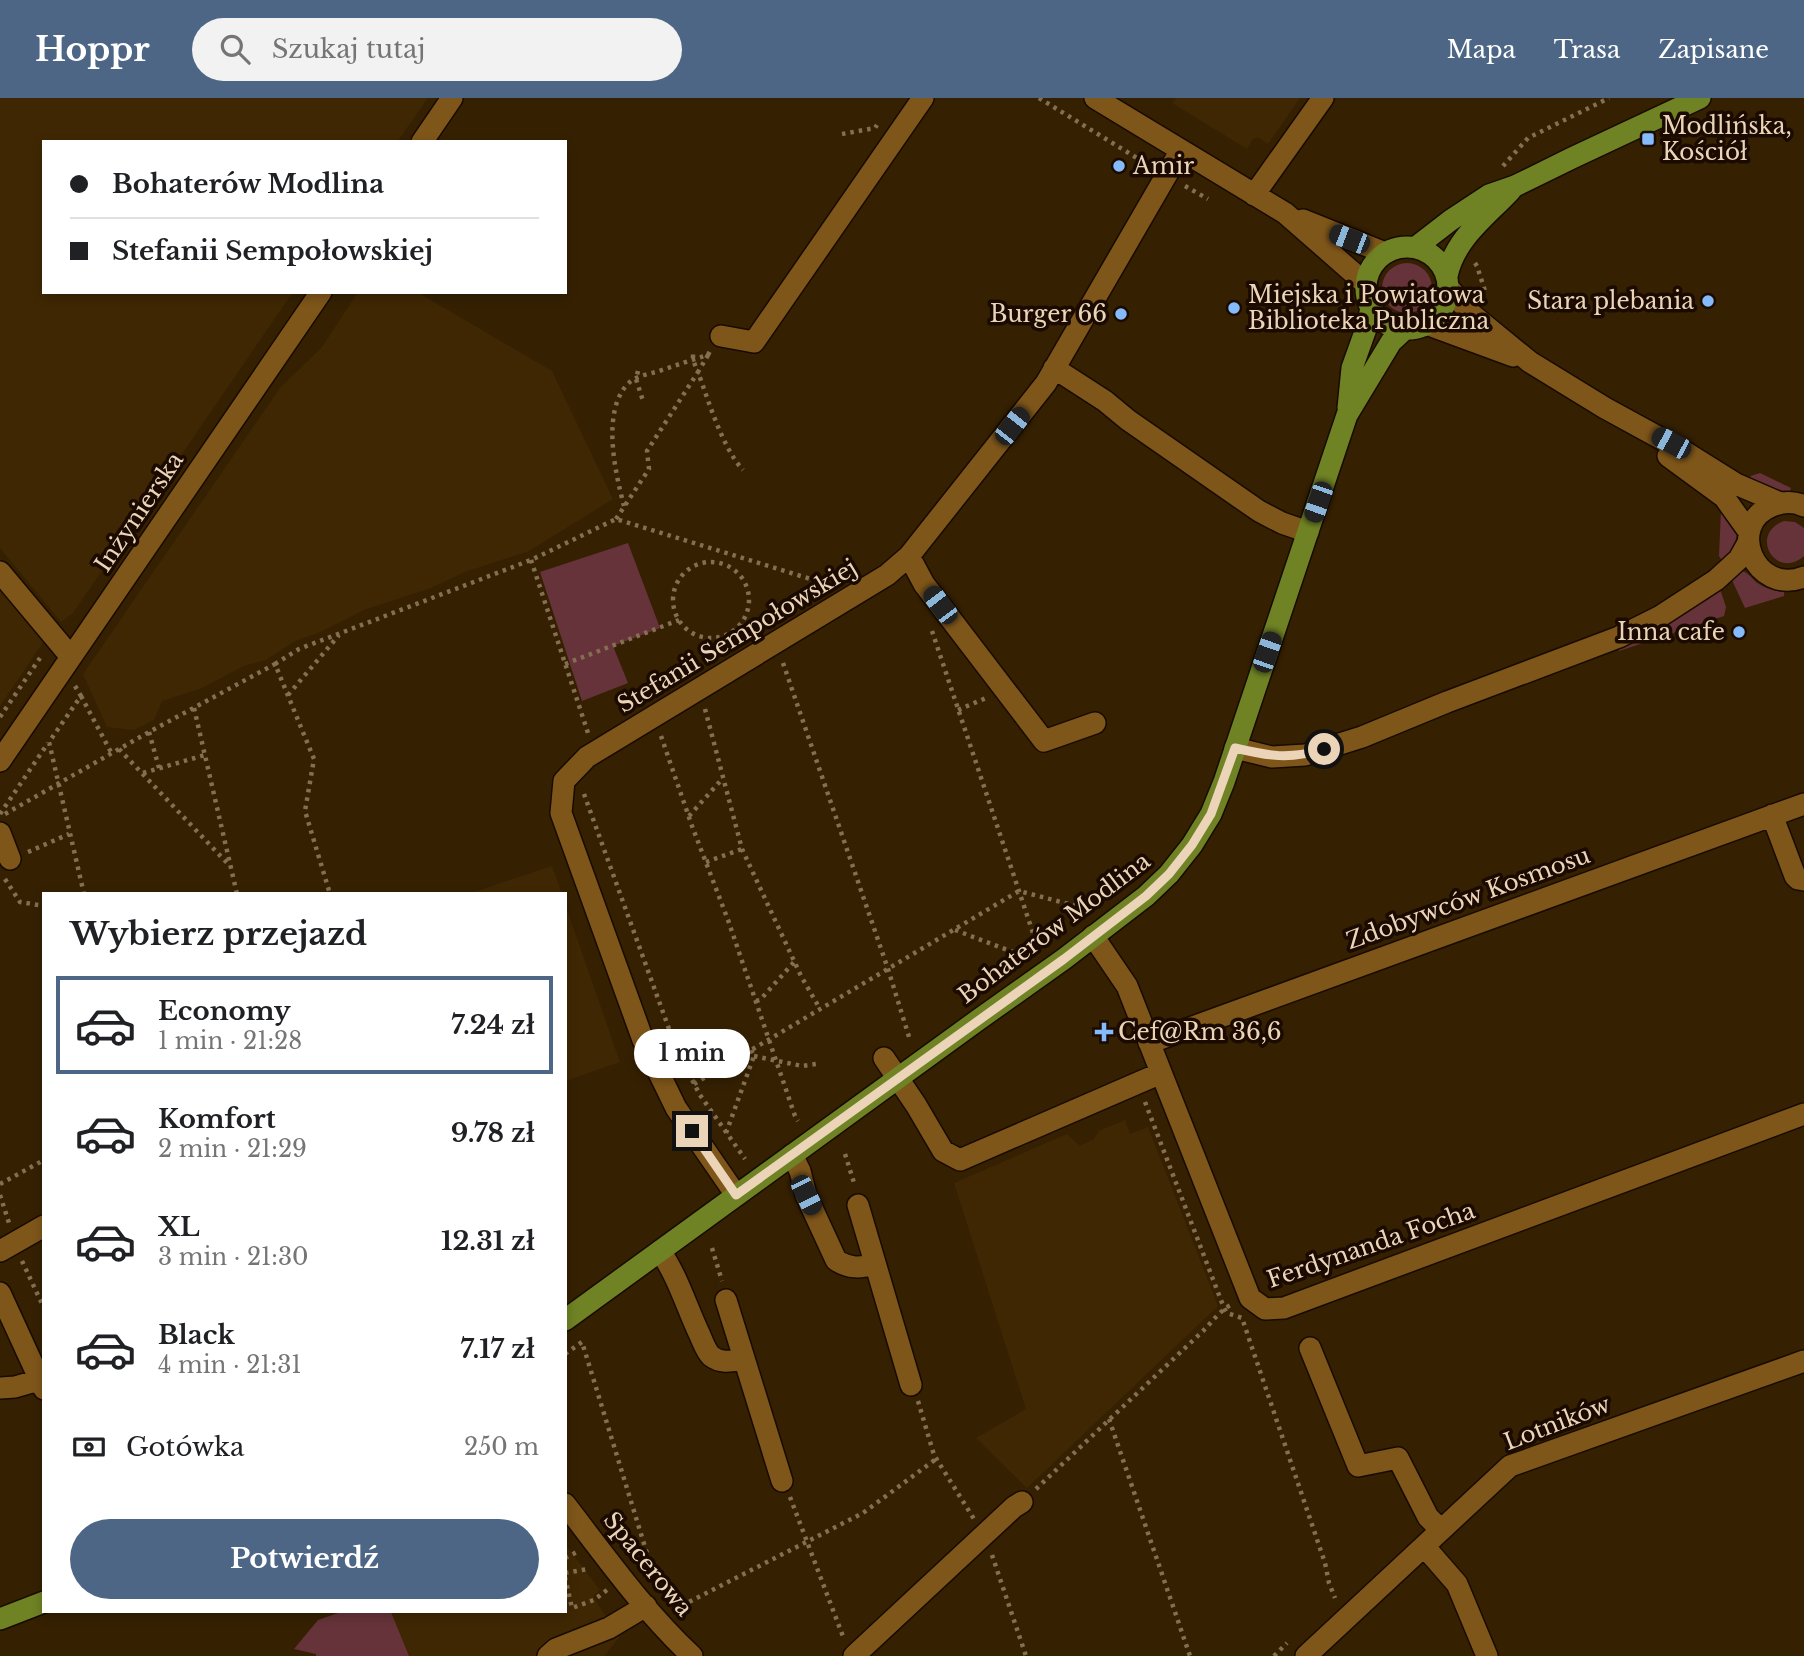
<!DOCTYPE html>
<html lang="pl">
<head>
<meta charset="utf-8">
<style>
	:root { --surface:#fff; --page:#f2f2f2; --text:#202124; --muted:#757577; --line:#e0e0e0; --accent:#4d6685 }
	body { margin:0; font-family:"Libre Baskerville",serif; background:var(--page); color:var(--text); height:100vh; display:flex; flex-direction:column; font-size:26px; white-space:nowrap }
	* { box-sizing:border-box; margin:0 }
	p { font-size:23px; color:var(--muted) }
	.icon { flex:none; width:38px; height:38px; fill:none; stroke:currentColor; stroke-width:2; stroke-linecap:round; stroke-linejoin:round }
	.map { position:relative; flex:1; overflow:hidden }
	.side { position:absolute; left:42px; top:794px; width:525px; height:721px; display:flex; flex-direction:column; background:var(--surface); border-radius:0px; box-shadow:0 4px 10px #0003 }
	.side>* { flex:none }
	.top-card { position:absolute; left:42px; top:42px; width:525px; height:154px; border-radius:0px; box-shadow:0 4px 10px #0003; display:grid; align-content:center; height:154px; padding:0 28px; background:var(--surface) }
	.end { position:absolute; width:32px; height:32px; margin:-16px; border:9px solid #ebd4b8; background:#111; box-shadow:0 0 0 4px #111 }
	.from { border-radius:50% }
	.bubble { position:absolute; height:49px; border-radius:24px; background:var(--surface); box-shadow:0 4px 10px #0003; font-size:23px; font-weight:700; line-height:49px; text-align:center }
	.car { position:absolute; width:21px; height:42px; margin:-21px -10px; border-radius:9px; box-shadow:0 0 5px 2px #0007; background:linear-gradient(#222 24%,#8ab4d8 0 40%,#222 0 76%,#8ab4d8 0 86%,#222 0) }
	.top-card b { display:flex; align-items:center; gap:24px; height:66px; font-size:26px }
	.top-card b+b { border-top:2px solid var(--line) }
	.top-card i { width:18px; height:18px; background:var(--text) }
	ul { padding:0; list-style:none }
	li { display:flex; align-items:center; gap:21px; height:98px; margin:0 14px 10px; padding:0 14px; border:4px solid transparent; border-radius:0px }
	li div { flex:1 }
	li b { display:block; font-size:26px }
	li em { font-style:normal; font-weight:700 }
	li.on { border-color:var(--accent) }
	li>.icon { width:63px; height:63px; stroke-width:1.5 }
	h2 { padding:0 28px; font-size:32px; line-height:84px }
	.pay { display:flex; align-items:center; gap:18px; height:77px; padding:0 28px; font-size:26px }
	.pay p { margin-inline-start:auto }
	.action { display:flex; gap:14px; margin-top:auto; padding:14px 28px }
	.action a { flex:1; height:80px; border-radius:42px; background:var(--accent); color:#fff; font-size:28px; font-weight:700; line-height:80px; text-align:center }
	header { display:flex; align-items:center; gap:42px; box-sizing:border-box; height:98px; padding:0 35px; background:var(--accent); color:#fff }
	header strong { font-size:33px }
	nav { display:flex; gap:38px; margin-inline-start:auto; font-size:24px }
	.search { width:490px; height:63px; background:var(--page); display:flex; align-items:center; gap:18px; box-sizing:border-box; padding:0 24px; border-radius:38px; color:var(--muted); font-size:26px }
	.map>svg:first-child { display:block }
	.built { fill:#3f2703 }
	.green { fill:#66333a }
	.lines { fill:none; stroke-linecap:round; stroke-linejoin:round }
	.minor-casing { stroke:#180b00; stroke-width:24 }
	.major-casing { stroke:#180b00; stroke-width:24 }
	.path { stroke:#856f52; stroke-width:4.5; stroke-dasharray:3.5 5; stroke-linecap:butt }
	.minor { stroke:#7e561a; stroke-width:21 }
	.major { stroke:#6f8224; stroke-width:21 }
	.route { stroke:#ebd4b8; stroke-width:9 }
	.poi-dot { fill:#85bbfb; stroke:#1a0a00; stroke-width:2.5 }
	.labels { text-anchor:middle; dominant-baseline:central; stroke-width:7; stroke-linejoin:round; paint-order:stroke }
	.poi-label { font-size:23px; fill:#ebd4b8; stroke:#1a0a00; text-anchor:start }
	.street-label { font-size:23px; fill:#ebd4b8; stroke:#1a0a00 }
</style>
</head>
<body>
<header>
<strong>Hoppr</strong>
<div class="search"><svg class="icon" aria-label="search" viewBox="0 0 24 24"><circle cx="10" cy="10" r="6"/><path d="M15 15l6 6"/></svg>Szukaj tutaj</div>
<nav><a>Mapa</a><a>Trasa</a><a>Zapisane</a></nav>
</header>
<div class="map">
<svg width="1804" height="1558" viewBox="0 0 1804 1558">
	<rect width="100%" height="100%" fill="#352002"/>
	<path class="built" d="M0,0H428L397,44H44V194H293L73,515L61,524L0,450Z
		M1176,0H1300L1268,46L1258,39L1253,41L1247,51L1172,5Z
		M358,194H417L552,273L613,401L529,453L465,474L431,490L364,512L318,535L295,543L266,562L244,568L202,590L162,603L154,622L134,632L107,629L83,576L280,290L322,249Z
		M0,483L46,540L0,608Z
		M552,768L562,796H467H468Z
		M565,806L620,964L565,983Z
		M1125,1022L1130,1036L1148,1029L1218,1208L1027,1390L976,1340L1026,1311L954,1085L1067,1036L1080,1048L1094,1041L1099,1033Z
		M565,1446L600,1492L593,1498L619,1540L604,1558H409L391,1514H565Z"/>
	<path class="green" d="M1382 190a25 25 0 1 1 50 0a25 25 0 1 1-50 0Z
		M1760,375L1791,390L1790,393L1769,392L1746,384L1751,378Z
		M1721,412L1737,435L1733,455L1723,464L1719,458Z
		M1784,423L1795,424L1804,430V458C1776,483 1748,436 1784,423Z
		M628,445L660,530L613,548L628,585L582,603L540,474Z
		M1742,473C1748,475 1751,479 1756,484C1764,490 1774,493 1784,494V498L1745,510L1731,480Z
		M1719,488L1726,509L1724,518L1619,553L1616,547Z
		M341,1514H391L409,1558H316V1556L294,1551L318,1522Z"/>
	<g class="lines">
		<g class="minor-casing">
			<path id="minor" d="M1095,0L1285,115L1366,186
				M422,44L452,0
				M1254,97L1323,0
				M1303,122L1385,155
				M1448,189L1470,215L1530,264L1605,310L1680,351L1736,386L1780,405
				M1426,226L1513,258
				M721,238L754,244L923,0
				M1054,270L1105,303L1128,322L1259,413L1282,425L1308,434
				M1668,358L1724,399L1749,434
				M1804,408C1794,403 1782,404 1772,408C1726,426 1754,498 1804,479
				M909,458L924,486L1044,643L1095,625
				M0,474L71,559
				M1235,650L1272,659L1305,657L1362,639L1447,604L1619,539L1659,519L1716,482L1739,461L1748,445
				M0,663L321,194
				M1772,717L1795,778L1798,781L1804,782
				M0,735L10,761
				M1093,838L1127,888L1250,1200L1265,1211L1284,1210L1804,1016
				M1149,945L1804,706
				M884,960L916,1007L943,1053L960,1062L1161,975
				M792,1057L800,1073L806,1097L836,1162C849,1171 861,1170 875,1166
				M736,1097L676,1010L643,942L561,715L564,683L587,659L887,477L909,458L1046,285L1181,52
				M858,1107L911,1287
				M0,1153L44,1128
				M660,1153C677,1177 686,1207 698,1233C702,1241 705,1252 711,1258C721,1266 732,1263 743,1261
				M0,1195L44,1291
				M726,1202L782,1383
				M1310,1250L1358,1368L1398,1360L1428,1419L1441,1432
				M0,1290L15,1289L39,1282
				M565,1406C605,1458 644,1513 692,1558
				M1424,1448L1457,1486L1487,1558
				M548,1558L556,1551L609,1530L646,1508
				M854,1558L1014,1409L1022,1404
				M1306,1558L1510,1368L1804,1263"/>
		</g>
		<g class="major-casing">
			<path id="major" d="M1366 190a41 41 0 1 1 82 0a41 41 0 1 1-82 0Z
				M1416,149L1451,122L1489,97L1515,88L1572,60L1700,0
				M1447,178C1455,140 1486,119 1511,92
				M1348,310L1352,270L1367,228L1371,210
				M565,1222L978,922L1064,861L1146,798L1169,776L1192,747L1211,716L1224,684L1347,317L1391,244L1405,231
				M0,1521L44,1504"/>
		</g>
		<path class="path" d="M1039,0L1150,68
			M842,36L875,30L877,27
			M1503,68L1528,40L1609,0
			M1185,88L1208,101
			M1475,165L1477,168L1485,193L1482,198
			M708,257L698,274C709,304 722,349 743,372
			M638,273L636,281L643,303
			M624,408C615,374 600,309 631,283C638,278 648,276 656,274C674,268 691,262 708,257L710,253
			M616,421L649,371L647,353L698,274L693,262V254
			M531,462L588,635
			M673 502a38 38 0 1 1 76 0a38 38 0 1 1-76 0Z
			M932,533L1038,850
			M783,565L888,871L910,942
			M275,566L299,551L531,462L616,421L830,487
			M565,566L679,522
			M75,588L81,598L49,644L84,796
			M288,597L339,537
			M81,598L112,656
			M194,610L237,796
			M705,611L742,751L801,878L820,911
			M958,612L986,600
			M0,619L40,560
			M149,634L159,670
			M661,638L692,728L728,822L795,1018L798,1023
			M119,651L229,767
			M143,675L205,657
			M584,696L677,953L700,997L745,1061
			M0,716L48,645
			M5,716L149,634L275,566L314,661L305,713L330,796
			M689,718L723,680
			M28,754L69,736
			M706,764L742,751
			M5,781L20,804L44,808
			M955,832L1026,859
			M756,903L760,902L795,863
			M678,953L735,962
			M754,958L802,968L816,966
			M694,986L1019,793L1092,812
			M1145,1004L1224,1210L1227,1215L1242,1220L1325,1465L1329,1485L1335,1500
			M726,1035L754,958L751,952
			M845,1056L855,1088
			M0,1086L44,1062
			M0,1097L9,1125
			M712,1150L722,1183
			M22,1163L44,1210
			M565,1256L582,1244L653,1475L644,1479
			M918,1303L934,1357L974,1421
			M1109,1321L1190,1558
			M1036,1391L1204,1232C1213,1223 1221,1211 1233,1206
			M790,1399L844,1541
			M992,1457L1026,1558
			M565,1460L577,1454
			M565,1475L588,1471
			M565,1479L572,1510L594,1502L607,1492
			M673,1508L685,1506L863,1415L936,1361
			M1274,1558L1287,1545"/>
		<use href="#minor" class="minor"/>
		<use href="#major" class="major"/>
	</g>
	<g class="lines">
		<path class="route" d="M692,1033L736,1097L1064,861L1146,798L1169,776L1192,747L1211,716L1235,650C1269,658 1289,662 1324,651"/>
	</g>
	<g class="poi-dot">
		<rect x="1641" y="34" width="14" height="14" rx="3.5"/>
		<circle cx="1119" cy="68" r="7"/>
		<circle cx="1708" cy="203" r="7"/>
		<circle cx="1234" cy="210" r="7"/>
		<circle cx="1121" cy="216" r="7"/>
		<circle cx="1739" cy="534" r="7"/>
		<path d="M1100.5 923.5h7v7h7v7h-7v7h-7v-7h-7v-7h7z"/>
	</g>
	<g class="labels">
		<g class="poi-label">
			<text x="1662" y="28">Modlińska,<tspan x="1662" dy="26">Kościół</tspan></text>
			<text x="1133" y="68">Amir</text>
			<text x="1248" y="197">Miejska i Powiatowa<tspan x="1248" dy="26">Biblioteka Publiczna</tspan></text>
			<text x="1694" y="203" text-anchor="end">Stara plebania</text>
			<text x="1107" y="216" text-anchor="end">Burger 66</text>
			<text x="1725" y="534" text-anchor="end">Inna cafe</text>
			<text x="1118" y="934">Cef@Rm 36,6</text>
		</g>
		<g class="street-label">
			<text transform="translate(139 414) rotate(-56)">Inżynierska</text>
			<text transform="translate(737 538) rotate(-31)">Stefanii Sempołowskiej</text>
			<text transform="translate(1468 800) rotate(-20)">Zdobywców Kosmosu</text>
			<text transform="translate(1054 830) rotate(-37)">Bohaterów Modlina</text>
			<text transform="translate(1371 1147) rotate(-19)">Ferdynanda Focha</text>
			<text transform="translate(1557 1325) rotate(-21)">Lotników</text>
			<text transform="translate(648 1466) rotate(51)">Spacerowa</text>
		</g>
	</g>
</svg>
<i class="end from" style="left:1324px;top:651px"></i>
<i class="end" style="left:692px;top:1033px"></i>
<div class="bubble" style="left:634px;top:931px;width:116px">1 min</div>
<i class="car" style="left:1349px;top:141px;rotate:291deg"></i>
<i class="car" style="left:1012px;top:328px;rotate:38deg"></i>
<i class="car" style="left:1671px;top:345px;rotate:298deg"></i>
<i class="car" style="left:1318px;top:404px;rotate:199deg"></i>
<i class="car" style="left:940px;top:507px;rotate:323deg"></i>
<i class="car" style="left:1267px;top:554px;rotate:19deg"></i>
<i class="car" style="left:806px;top:1097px;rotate:154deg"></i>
<div class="top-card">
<b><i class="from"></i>Bohaterów Modlina</b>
<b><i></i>Stefanii Sempołowskiej</b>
</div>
<section class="side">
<h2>Wybierz przejazd</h2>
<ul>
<li class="on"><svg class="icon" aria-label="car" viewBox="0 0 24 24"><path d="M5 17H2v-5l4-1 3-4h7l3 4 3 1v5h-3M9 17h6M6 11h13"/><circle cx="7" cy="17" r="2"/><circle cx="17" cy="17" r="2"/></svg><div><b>Economy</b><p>1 min · 21:28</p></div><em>7.24 zł</em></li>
<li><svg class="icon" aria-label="car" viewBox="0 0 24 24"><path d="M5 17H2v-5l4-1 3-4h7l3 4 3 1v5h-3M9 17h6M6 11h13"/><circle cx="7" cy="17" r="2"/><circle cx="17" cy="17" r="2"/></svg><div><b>Komfort</b><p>2 min · 21:29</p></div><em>9.78 zł</em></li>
<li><svg class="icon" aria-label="car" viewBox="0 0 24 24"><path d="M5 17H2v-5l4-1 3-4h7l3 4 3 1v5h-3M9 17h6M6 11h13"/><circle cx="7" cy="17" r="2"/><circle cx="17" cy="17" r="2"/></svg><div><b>XL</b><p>3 min · 21:30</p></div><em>12.31 zł</em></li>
<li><svg class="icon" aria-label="car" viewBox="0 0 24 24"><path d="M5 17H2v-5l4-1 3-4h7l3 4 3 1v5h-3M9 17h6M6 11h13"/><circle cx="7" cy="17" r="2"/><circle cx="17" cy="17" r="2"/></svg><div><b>Black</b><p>4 min · 21:31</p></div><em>7.17 zł</em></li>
</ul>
<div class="pay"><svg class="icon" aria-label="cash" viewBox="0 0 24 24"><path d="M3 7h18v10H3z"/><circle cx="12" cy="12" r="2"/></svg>Gotówka<p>250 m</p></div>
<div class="action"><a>Potwierdź</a></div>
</section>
</div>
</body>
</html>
